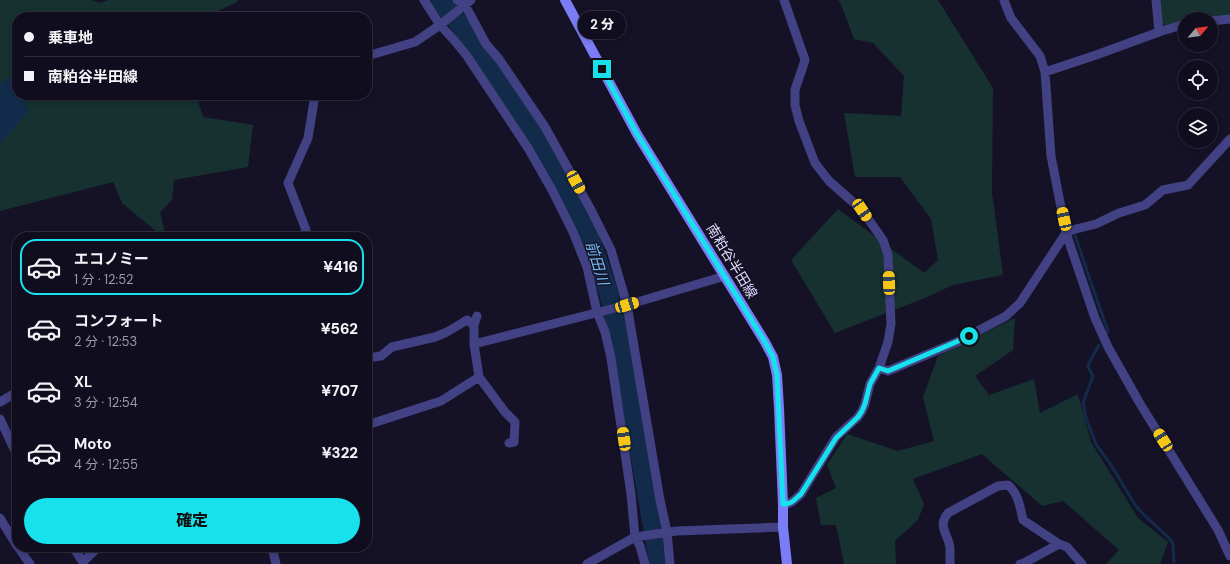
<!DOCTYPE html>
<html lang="ja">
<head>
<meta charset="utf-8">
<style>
	:root { --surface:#100e1e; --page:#191727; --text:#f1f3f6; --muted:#9c9ca4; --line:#302e3c; --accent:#17e1ed }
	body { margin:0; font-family:"DM Sans","Noto Sans JP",sans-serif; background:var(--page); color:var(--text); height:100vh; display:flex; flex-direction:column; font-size:15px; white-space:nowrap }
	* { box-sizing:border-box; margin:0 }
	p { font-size:13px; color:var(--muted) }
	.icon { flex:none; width:22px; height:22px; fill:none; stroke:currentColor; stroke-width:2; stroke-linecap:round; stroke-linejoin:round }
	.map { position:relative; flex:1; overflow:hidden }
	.details { position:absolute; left:12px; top:232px; width:360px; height:320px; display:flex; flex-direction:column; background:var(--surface); border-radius:16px; box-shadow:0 2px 6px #0003,0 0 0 1px var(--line) }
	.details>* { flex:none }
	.banner { position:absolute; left:12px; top:12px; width:360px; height:88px; border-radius:16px; box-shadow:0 2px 6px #0003,0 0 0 1px var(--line); display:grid; align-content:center; height:88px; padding:0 12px; background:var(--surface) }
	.needle { width:26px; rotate:61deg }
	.buttons { position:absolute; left:1178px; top:12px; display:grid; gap:8px }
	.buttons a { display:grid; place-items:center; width:40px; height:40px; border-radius:50%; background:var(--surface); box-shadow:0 2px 6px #0003,0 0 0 1px var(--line); font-size:20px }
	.end { position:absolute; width:18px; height:18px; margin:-9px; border:5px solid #17e1ed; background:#111; box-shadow:0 0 0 2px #111 }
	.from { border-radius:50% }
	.bubble { position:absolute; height:28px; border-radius:14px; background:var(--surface); box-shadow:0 2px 6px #0003,0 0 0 1px var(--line); font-size:13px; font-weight:800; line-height:28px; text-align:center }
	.car { position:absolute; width:12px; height:24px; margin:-12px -6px; border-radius:5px; box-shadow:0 0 3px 1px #0007; background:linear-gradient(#f5c518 24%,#345 0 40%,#f5c518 0 76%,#345 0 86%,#f5c518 0) }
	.banner b { display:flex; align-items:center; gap:14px; height:38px; font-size:15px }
	.banner b+b { border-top:1px solid var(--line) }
	.banner i { width:10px; height:10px; background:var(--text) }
	ul { padding:7px 0 0; list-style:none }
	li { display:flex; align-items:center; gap:12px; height:56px; margin:0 8px 6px; padding:0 4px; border:2px solid transparent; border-radius:16px }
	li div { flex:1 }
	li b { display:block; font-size:15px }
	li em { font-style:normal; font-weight:800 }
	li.current { border-color:var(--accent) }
	li>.icon { width:36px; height:36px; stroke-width:1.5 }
	.primary-button { display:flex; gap:8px; margin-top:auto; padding:8px 12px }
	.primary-button a { flex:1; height:46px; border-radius:24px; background:var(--accent); color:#111; font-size:16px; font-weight:800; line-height:46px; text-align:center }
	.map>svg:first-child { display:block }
	.green { fill:#16312f }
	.water { fill:#132b4b }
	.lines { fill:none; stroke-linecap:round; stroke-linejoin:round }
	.stream { stroke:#132b4b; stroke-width:3 }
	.river { stroke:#132b4b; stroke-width:19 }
	.minor { stroke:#414183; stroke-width:9 }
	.secondary { stroke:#7a7df5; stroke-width:10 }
	.route { stroke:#17e1ed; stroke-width:5 }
	.labels { text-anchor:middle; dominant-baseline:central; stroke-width:3; stroke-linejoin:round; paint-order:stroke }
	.street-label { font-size:14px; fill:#dedcfc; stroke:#151228 }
	.water-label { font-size:15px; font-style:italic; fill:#72bef4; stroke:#151228 }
</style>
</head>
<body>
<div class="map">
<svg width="1230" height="564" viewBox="0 0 1230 564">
	<rect width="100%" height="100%" fill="#151228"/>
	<path class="green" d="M0,0H91L101,3L108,0H237V2L205,17H17V95H196L203,117L253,125L248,167L174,180L172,200L160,212L166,237H163L122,203L113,182L0,211Z
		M838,0H938L993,88L992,192L1003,275L953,285L925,298L835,333L791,260L838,209L924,273L938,260L931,219L900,177H855L844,113L901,116L904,76L873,43L854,39L840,2Z
		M1160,0H1230V15L1217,18L1185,19V20L1165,26L1161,22Z
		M1015,318L1013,350L975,376L989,395L1034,379L1040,413L1078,394L1091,442L1138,518L1168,542L1160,564H1106L1119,550L1063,501L1042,506L982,454L913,479L924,504L918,520L895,541L896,564H844L836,525H821L816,498L836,488L827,465L847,434L898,451L934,441L923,397L938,356Z"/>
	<path class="water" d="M8,78L11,79L17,89V95H20L28,110L27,115L23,117L0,145V86L5,79Z"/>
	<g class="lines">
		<path class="stream" d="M1075,235L1090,280
			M1091,283L1108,331L1106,334
			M1099,345L1089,363L1088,367L1093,376L1083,403L1086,418L1096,444L1113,468L1135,505L1144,515L1170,539L1173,544L1174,562"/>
		<path class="river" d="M440,0L471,39L540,143L563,182L591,241L608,291L620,339L627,378L633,415L659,564"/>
		<path class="minor" d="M424,0L440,25L454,40L467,56L528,148L552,190L573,232L587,267L597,312L605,332L611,358L631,494L635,537L640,546L645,564
			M457,0L465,5L486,44L499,59L545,127L591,210L611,250L627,305L660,500L667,532L670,564
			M1004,0L1005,3L1011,18L1040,56L1045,72L1051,156L1058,192L1066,233L1095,318L1108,347L1139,402L1218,530L1230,556
			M1156,0L1159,32
			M1211,21L1230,19
			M367,56L415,42L440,25L471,0
			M1045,72L1096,55L1159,32L1185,24
			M300,237L304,234L306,230L288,183L308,138L315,95
			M474,344V325L477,316
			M367,358L381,356L392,347L435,337L447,332L467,320L474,325
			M879,368L888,371L957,342L1006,316L1020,303L1066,233L1072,230L1096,224L1119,213L1145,205L1163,190L1188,185L1230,139
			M479,377L474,344L627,305L725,276
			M0,402L17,392
			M0,419L17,455
			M367,425L441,401L479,377L505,412L515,422L514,442L509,443
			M783,504C791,505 795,499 801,494L836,437L858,417L862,411L865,404L870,384L879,368L888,342L891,324L888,255L883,240L862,210L829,181L815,163L799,121L795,105V90L805,60L784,0
			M0,518L17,546
			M18,547L30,564
			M73,547L83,562V564
			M272,547L276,564
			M83,562L98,547
			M587,564L635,537L677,531L783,527
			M950,564C950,559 950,553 950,548C948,533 937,527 948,513L998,486L1008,485C1019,494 1020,508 1023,520L1059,544
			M1020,564L1024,563L1059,544L1067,547L1082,564"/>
		<path class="secondary" d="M565,0L637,134L765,342L773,357L777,375L779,408L783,504V527L787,564"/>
	</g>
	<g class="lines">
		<path class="route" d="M602,69L637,134L765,342L773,357L777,375L783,504C791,505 795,499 801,494L836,438L858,417L862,411L865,404L870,384L879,368L888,371L956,342L969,336"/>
	</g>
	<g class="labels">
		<g class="street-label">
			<text transform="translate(732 261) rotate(59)">南粕谷半田線</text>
		</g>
		<g class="water-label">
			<text transform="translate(597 263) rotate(73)">前田川</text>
		</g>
	</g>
</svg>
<div class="buttons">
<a><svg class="needle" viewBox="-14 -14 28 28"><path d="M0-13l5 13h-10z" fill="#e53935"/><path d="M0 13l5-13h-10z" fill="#9c9ca4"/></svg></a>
<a><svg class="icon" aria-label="locate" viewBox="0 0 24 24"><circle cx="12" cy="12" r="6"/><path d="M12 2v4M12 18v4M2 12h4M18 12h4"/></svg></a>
<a><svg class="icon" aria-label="layers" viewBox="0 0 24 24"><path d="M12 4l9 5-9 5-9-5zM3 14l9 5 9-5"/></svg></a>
</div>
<i class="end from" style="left:969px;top:336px"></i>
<i class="end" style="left:602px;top:69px"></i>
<div class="bubble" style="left:578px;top:11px;width:48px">2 分</div>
<i class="car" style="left:576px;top:182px;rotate:151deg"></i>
<i class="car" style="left:862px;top:210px;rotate:146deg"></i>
<i class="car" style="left:1064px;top:219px;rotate:348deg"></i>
<i class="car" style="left:889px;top:283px;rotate:358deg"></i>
<i class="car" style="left:627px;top:305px;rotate:74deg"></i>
<i class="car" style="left:624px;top:439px;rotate:352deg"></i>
<i class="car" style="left:1163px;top:440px;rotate:328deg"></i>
<div class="banner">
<b><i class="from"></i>乗車地</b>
<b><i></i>南粕谷半田線</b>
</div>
<section class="details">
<ul>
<li class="current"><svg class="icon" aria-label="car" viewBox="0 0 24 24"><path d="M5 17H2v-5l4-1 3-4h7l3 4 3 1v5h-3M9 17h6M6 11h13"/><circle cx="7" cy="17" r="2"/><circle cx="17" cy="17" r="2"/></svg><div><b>エコノミー</b><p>1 分 · 12:52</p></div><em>¥416</em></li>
<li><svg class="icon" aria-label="car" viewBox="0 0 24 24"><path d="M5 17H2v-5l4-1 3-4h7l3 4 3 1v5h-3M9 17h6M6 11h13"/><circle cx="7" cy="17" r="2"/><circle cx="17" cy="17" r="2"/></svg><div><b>コンフォート</b><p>2 分 · 12:53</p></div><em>¥562</em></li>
<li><svg class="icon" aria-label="car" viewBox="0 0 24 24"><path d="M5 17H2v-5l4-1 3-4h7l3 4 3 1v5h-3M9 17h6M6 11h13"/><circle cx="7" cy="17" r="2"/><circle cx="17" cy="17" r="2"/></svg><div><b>XL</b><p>3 分 · 12:54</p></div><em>¥707</em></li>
<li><svg class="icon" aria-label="car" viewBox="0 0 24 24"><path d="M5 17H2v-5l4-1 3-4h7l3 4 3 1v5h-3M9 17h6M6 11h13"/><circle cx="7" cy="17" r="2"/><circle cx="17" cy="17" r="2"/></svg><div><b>Moto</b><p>4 分 · 12:55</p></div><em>¥322</em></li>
</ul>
<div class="primary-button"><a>確定</a></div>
</section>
</div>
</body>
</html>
